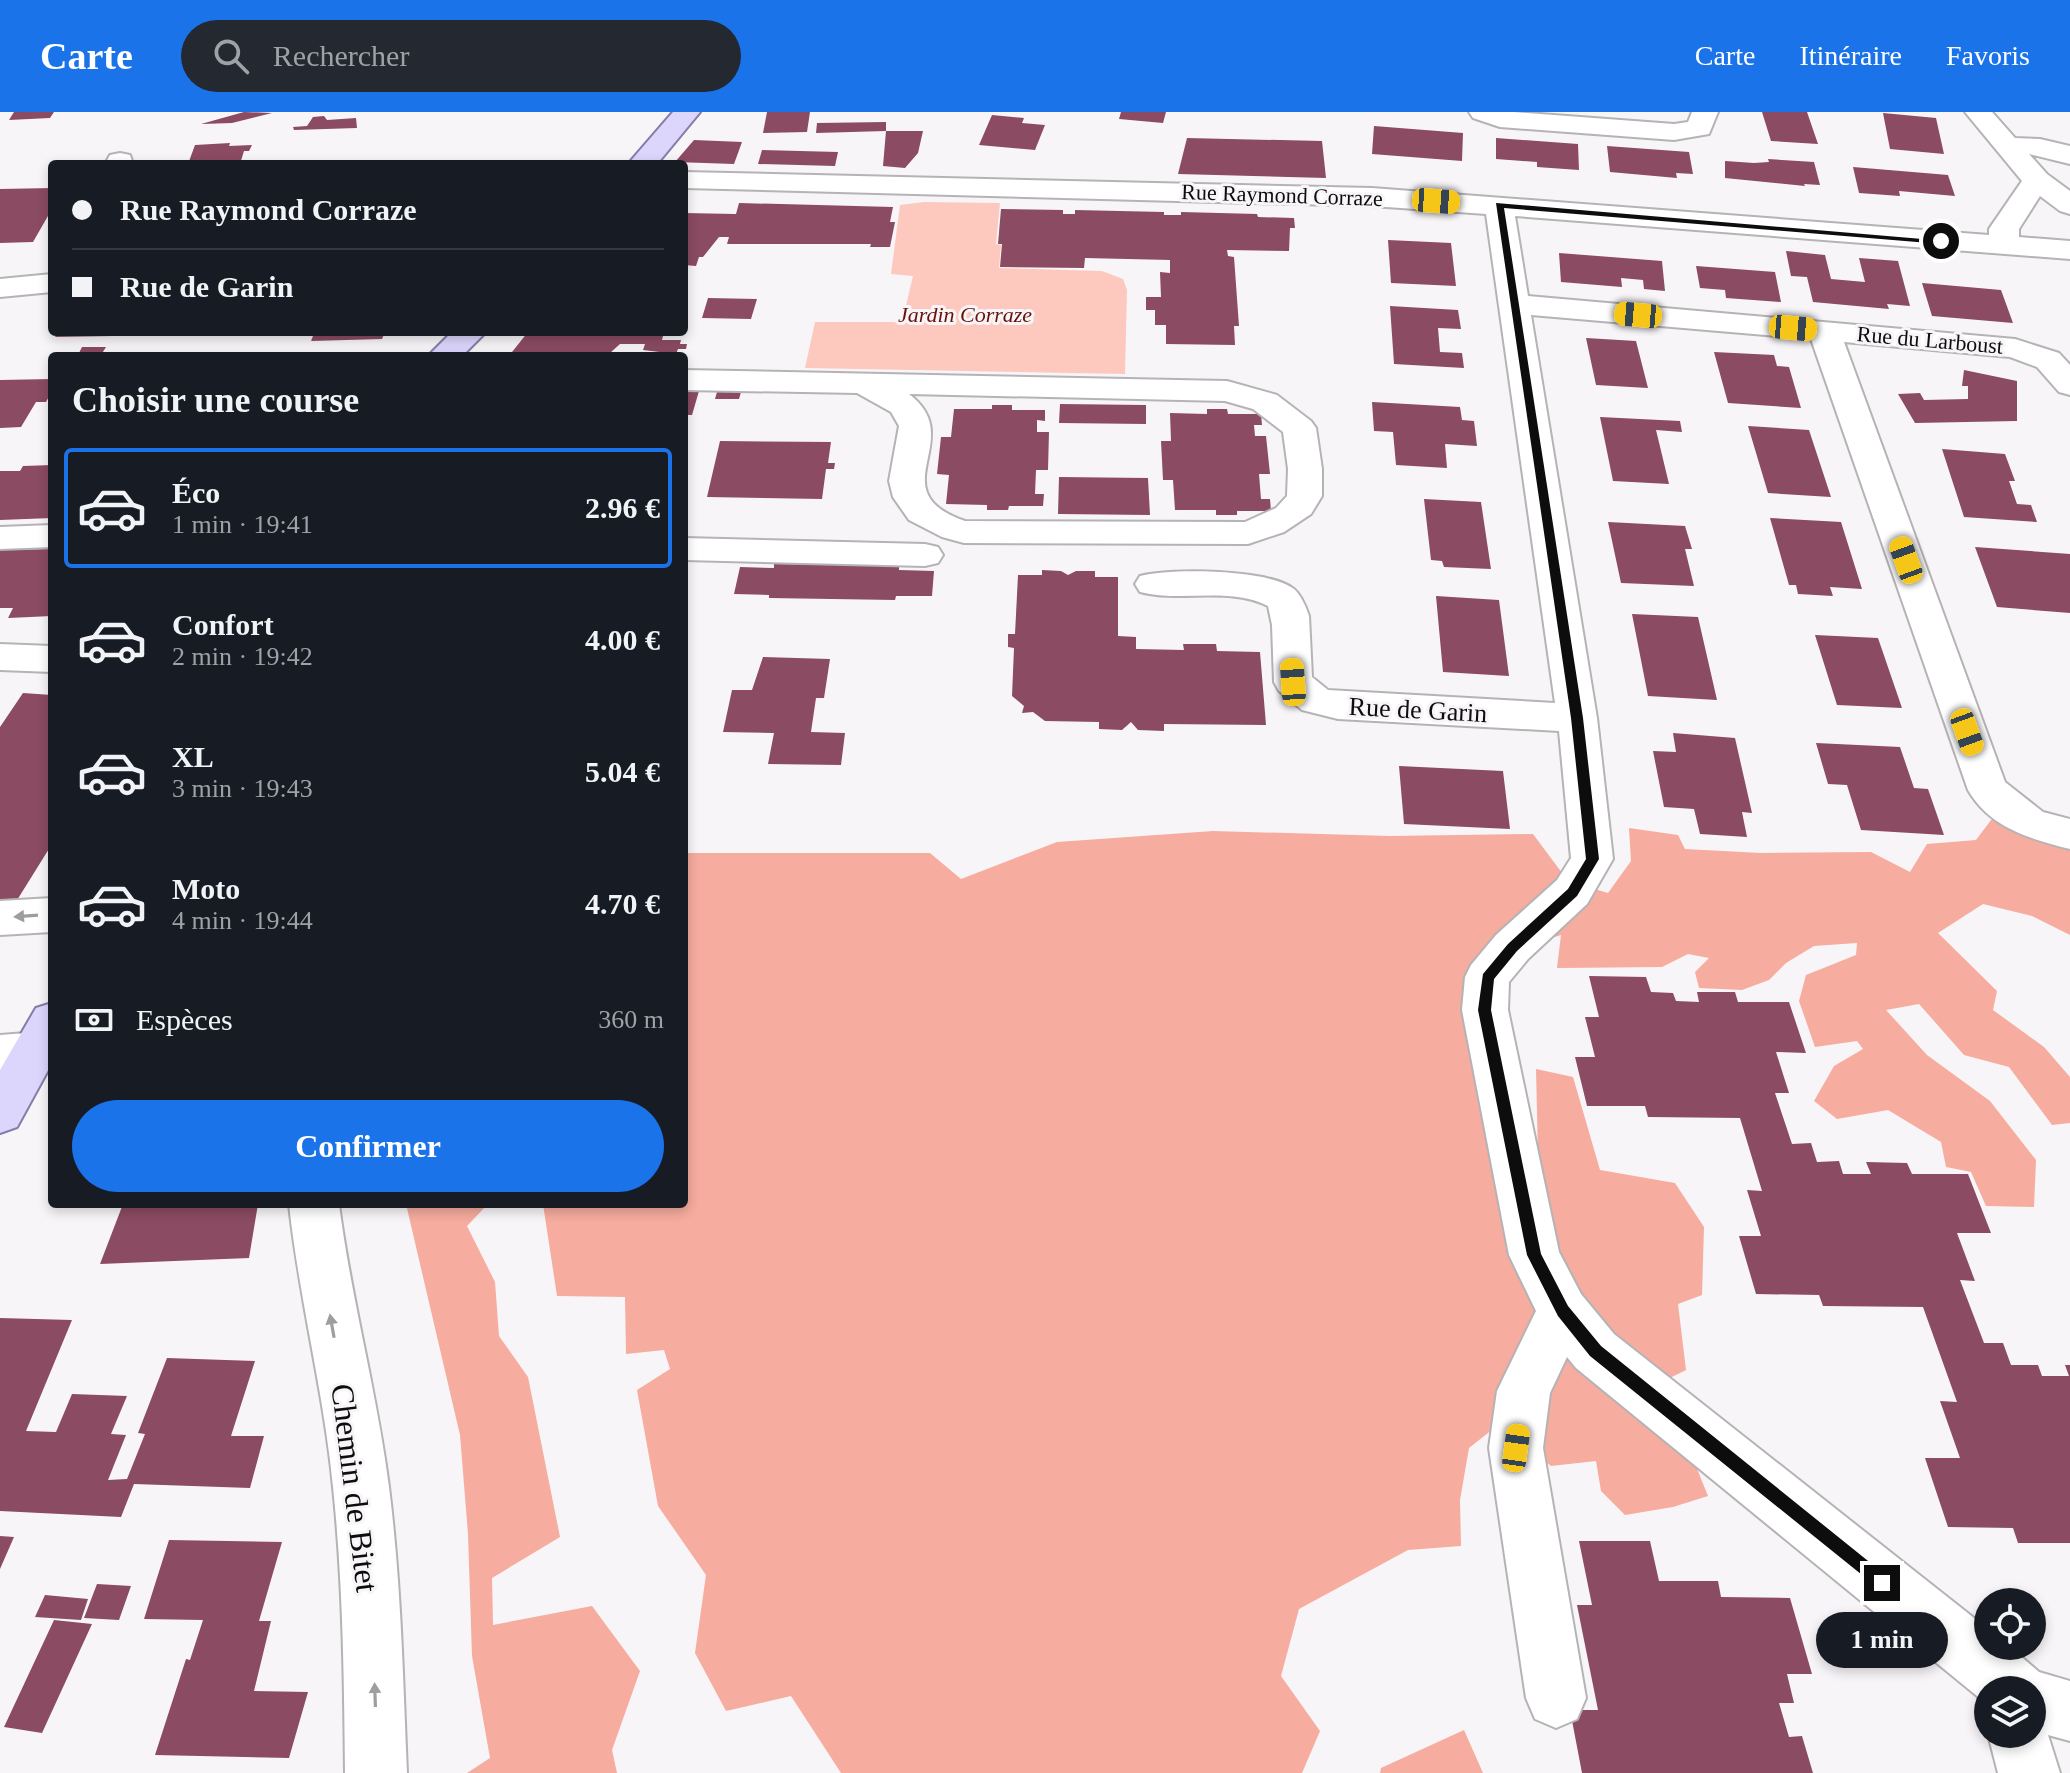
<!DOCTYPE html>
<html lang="fr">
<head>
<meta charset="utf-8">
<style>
	:root { --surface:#171b24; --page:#242831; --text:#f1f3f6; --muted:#9ea1a6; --line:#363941; --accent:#1a73e8 }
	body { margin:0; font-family:"Times New Roman",serif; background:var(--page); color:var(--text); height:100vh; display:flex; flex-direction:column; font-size:30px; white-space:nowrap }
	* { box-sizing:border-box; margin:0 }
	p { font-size:26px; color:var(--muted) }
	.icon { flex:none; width:44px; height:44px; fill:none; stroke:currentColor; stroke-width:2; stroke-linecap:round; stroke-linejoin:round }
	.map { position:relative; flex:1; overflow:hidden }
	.details { position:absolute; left:48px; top:240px; width:640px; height:856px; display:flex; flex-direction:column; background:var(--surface); border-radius:8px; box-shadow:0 4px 12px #0003 }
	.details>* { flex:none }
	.guide { position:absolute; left:48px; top:48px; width:640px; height:176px; border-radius:8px; box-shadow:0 4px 12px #0003; display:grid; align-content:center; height:176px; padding:0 24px; background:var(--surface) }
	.buttons { position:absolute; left:1974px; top:1476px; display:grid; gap:16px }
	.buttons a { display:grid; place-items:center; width:72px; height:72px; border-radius:50%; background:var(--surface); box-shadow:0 4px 12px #0003; font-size:40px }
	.end { position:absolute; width:36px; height:36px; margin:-18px; border:10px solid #0d0d0d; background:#fff; box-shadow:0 0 0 4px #fff }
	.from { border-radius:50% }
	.bubble { position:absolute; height:56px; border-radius:28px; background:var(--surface); box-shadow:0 4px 12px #0003; font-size:26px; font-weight:600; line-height:56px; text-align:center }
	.car { position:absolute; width:24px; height:48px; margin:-24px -12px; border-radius:10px; box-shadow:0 0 6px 2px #0007; background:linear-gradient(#f5c518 24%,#345 0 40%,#f5c518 0 76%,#345 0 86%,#f5c518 0) }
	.guide b { display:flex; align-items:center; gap:28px; height:76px; font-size:30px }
	.guide b+b { border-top:2px solid var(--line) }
	.guide i { width:20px; height:20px; background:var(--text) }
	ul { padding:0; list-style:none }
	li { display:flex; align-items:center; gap:24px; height:120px; margin:0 16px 12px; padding:0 8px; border:4px solid transparent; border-radius:8px }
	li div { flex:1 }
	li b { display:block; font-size:30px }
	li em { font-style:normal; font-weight:600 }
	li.selected { border-color:var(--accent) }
	li>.icon { width:72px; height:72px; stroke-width:1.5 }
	h2 { padding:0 24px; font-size:36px; line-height:96px }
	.pay { display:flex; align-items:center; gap:20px; height:88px; padding:0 24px; font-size:30px }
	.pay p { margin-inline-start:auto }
	.action { display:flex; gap:16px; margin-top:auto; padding:16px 24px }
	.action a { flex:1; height:92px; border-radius:48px; background:var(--accent); color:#fff; font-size:32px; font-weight:600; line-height:92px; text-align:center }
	header { display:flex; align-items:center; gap:48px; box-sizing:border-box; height:112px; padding:0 40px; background:var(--accent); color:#fff }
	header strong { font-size:38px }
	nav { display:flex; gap:44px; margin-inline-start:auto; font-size:28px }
	.search { width:560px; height:72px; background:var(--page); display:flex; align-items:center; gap:20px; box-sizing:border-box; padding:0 28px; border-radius:44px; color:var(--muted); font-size:30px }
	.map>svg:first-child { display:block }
	.green { fill:#fdc9be }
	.forest { fill:#f6ac9e }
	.building { fill:#8b4b62 }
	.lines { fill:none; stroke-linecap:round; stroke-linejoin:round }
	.minor-casing { stroke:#b5b3b5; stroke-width:4 }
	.major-casing { stroke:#857da8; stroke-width:4 }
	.minor { fill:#fff; fill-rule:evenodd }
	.major { fill:#dcd6fd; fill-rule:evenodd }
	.oneway { fill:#9e9e9e }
	.route { fill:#0d0d0d }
	.labels { text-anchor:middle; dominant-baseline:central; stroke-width:6; stroke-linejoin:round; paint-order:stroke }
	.far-street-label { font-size:22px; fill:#0d0d0d; stroke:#f8f5f8 }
	.far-park-label { font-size:22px; font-style:italic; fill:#681307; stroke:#f8f5f8 }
	.street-label { font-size:26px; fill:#0d0d0d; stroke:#f8f5f8 }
	.near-street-label { font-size:32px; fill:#0d0d0d; stroke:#f8f5f8 }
</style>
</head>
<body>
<header>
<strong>Carte</strong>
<div class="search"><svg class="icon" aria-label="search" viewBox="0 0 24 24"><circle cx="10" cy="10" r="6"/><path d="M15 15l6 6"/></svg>Rechercher</div>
<nav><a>Carte</a><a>Itinéraire</a><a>Favoris</a></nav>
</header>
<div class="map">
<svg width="2070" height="1661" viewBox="0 0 2070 1661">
	<rect width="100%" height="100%" fill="#f8f5f8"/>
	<path class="green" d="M924,90L1000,91L996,132L1001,133L999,156L1102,159L1123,167L1127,178L1125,262L805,256L815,210H902L913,164L891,162L900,93Z"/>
	<path class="forest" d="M1991,708L2063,711L2070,717V823L2032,804L1983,792L1938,821L1997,879L1993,898L2044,935L2070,965V1011L2052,1013L2009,955L1964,943L1919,892L1886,898L1927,943L1990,989L2036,1048L2034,1095L1986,1094L1971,1060L1946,1055L1941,1030L1888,998L1837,1007L1814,989L1834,954L1863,937L1857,929L1815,935L1799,889L1806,863L1856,843L1857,831L1814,834L1786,851L1769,868L1742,878L1699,876L1695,860L1709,846L1688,842L1662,855L1557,856L1561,823L1517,837L1482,930L1490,1048L1538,1044L1536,957L1573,965L1600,1058L1675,1071L1704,1115L1702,1183L1678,1192L1686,1258L1621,1290L1695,1352L1708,1384L1673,1395L1625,1403L1601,1379L1596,1349L1551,1354L1525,1334L1512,1302L1469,1336L1460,1388L1461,1434L1408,1438L1299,1497L1281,1564L1320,1619L1302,1661H841L791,1584L726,1599L695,1541L706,1463L658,1394L637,1278L670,1257L664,1238L626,1242L625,1185L557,1184L543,1092H684V741H930L961,767L1057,730L1213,719L1390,724L1533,722L1568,769L1608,781L1631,749L1629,716L1678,723L1685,737L1761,741L1871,740L1910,760L1927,732L1976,728Z
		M406,1092H488L467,1114L495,1170L499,1224L528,1265L560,1425L492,1466L493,1513L592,1494L640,1559L612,1638L617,1661H467L490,1646L472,1544L468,1422L460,1323Z
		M1464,1618L1483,1661H1380L1381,1656Z"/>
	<path class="building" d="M14,0H54L50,6L9,8Z
		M244,0L272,1L232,11L201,12Z
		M767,0H810L807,20L763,21Z
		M1121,0H1166L1163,11L1119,7Z
		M1762,0H1807L1818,32L1771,29Z
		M1883,1L1936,6L1944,42L1890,37Z
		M992,3L1024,6L1022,11L1045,13L1035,38L979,33Z
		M324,4L327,8L356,6L357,16L294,18L293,15L307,14L313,5Z
		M886,10V19L816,21L817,11Z
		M1374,14L1463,21L1462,49L1372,42Z
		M886,19H923L918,41L905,56L883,54Z
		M1187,26L1322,29L1326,66L1178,62Z
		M1496,26L1578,32L1579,58L1537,55V50L1496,47Z
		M694,28L742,30L734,52L675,50Z
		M230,31L229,34L252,33L249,39H244L240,52H188L195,33Z
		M1607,34L1689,40L1693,62L1676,61L1677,66L1610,60Z
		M762,38L838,40L835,54L758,52Z
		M1768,47L1814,50L1820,73L1804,72L1805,74L1725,66V49L1754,51L1769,50Z
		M1853,55L1948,63L1955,84L1899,79L1900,84L1859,81Z
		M52,76V97L33,130L0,131V77Z
		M739,91L893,95L890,110H895L890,135H870L871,132H727L729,125H719L703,145H699L696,154L684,153V101L736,102Z
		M1001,97L1063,98V102H1075V98L1164,100V103H1181V100L1257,102L1258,105L1294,106L1295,116H1290L1289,139L1227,138L1228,144L1234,145L1239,214H1234L1235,233L1166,232V213H1155V198H1146V185H1161L1160,160L1170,161V148L1085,146L1084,156L1000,155L1002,132H998Z
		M1388,128L1451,131L1456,174L1391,171Z
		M1786,139L1825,143L1831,167L1865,170L1859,146L1898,149L1910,194L1887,192L1889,197L1813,190L1807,165L1791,164Z
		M1559,141L1662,149L1665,179L1644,177L1643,168L1621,166L1622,175L1561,170Z
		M1696,154L1775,160L1781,190L1726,186L1725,178L1700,176Z
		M1922,171L2001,178L2013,211L1932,204Z
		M708,186L757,187L751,207L702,206Z
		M1390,194L1458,198L1461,217L1438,216L1440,240L1462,241L1464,256L1394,252Z
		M58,220H115L113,224L55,225Z
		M300,220H385L382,227L311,229L313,224H298Z
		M528,220H650L649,224H663L662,228H681L680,232H687L686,237H678L676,242L643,238L645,232H620L610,241L512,240Z
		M1586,226L1636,229L1648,276L1596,273Z
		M82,235H106L101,243H78Z
		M359,240L358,244H295V241Z
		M1714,240L1774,243L1777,254L1789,255L1801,296L1728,291Z
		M1964,258L2017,269V309L1915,311L1898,282L1920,281L1924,288L1968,287V274H1962Z
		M52,267V279L46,290H36L21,315L0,316V268Z
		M684,279H699L692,303H684Z
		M717,280H741L739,287H715Z
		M1372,290L1460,295L1462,308L1474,309L1477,334L1445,332L1447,356L1396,353L1393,320L1374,319Z
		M1060,292L1146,293V312L1059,311Z
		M992,293H1012V298H1045V309L1037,308V320H1049L1048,358H1036L1035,382H1044L1043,394H1009L1008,398H987V393L946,392L949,363L937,362L941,325H951L954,297H992Z
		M1207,297H1227L1228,302H1261L1262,313H1254L1255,324H1266L1270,362H1259L1261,387H1270L1271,399H1237V403H1216V398H1175L1173,368H1163L1161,329H1171L1170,301L1207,302Z
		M1600,305L1680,309L1682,320L1656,318L1669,372L1613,369Z
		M1748,314L1809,318L1831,385L1768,381Z
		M720,329L831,330L828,351H835L834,357H826L822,387L707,385Z
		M1942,337L2005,342L2015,369H2009L2017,392L2031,393L2037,410L1964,405Z
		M52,353V406L0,408V359H20L23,354Z
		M1059,365L1148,366L1150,403L1058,402Z
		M1424,387L1481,390L1491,457L1444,455L1442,449L1431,448Z
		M1770,406L1841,410L1862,477L1830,475L1833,484L1798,482L1796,473H1789Z
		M1608,410L1685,414L1692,437H1685L1694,474L1621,471Z
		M1975,435L2070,442V501L1997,495Z
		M52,437V504L8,506L13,496H0V438Z
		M774,452L899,454V458L934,459L932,484H896L895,488L769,486V483L734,482L740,455L774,456Z
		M1042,458L1061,459L1068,463L1076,459H1095V465H1118V524L1136,525V537L1184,538L1183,532H1216L1217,539L1260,540L1266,613L1164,612V619L1138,618L1131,610L1122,618L1099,617V610L1045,609L1033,600L1022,601L1024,594L1012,584L1014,536L1008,535V522H1015L1018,463H1042Z
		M1436,484L1499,488L1509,564L1443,560Z
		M1632,502L1698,505L1717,588L1648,584Z
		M1815,523L1878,526L1902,596L1837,593Z
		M763,545L830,547L824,586H816L811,620L845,621L841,653L768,652L774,621L723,620L732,578H752Z
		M23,581L52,583V732L14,793L0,794V615Z
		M1673,621L1735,626L1752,701L1742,700L1747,725L1700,722L1694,697L1664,695L1653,639L1676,640Z
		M1816,631L1900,635L1914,676L1928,677L1944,723L1861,718L1847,673L1828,672Z
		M1399,654L1503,659L1510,717L1404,712Z
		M1589,864L1646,865L1651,880L1673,881L1676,889L1699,890L1697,880H1735L1738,890H1789L1806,941L1776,940L1789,981H1775L1792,1032L1811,1031L1817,1050L1839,1049L1843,1062H1871L1866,1050L1907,1051L1912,1062H1968L1991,1121H1957L1975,1169L1960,1168L1984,1231H2003L2011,1253H2038L2042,1264H2069L2065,1253H2070V1431H2018L2013,1416L1948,1415L1925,1346H1960L1940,1289L1957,1290L1923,1195L1823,1194L1819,1183L1756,1182L1739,1124H1761L1747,1078L1762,1079L1740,1006L1648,1005L1645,994H1587L1575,945H1595L1585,905H1599Z
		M123,1092H258L249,1146L100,1152Z
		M0,1206L72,1208L26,1319L56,1320L72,1282L127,1284L111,1322L126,1323L108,1368L127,1367L145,1322L138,1321L167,1246L255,1249L231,1324H264L250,1376L134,1372L121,1405L0,1399Z
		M0,1424L14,1425L0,1457Z
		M169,1428L282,1430L259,1509H271L254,1579L308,1580L289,1646L155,1643L186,1547L190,1548L203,1508L144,1507Z
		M1579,1429H1650L1659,1469H1718L1721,1485L1790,1486L1812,1562H1787L1794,1591H1779L1789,1625L1802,1624L1813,1661H1582L1570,1598H1598L1577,1493H1592Z
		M97,1472L131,1474L119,1508L84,1506Z
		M45,1483L88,1487L81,1508L35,1505Z
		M54,1508L92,1512L42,1621L4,1615Z"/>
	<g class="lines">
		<g class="minor-casing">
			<path id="minor" d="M1469,0H1514L1674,12L1688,10L1692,0H1718L1709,22L1674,28L1500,15L1473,6Z
				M1965,0H1992L2015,26L2040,27L2070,34V52L2029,42L2047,62L2070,79V102L2060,99L2040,84L2019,117V125L2070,129V147L1515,104L1528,184L2015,227L2059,241L2070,253V283L2059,280L2037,255L2010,245L1844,230L2005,670L2043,700L2070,707V737C2030,727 1990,716 1968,678L1811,227L1531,203L1597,606L1613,747L1587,792L1528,847L1509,870L1508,898L1559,1140L1581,1182L1614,1222L1988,1517V1534H2009L2039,1560L2070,1569V1629L2048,1623L2060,1661H1998L1988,1622H2032V1578H1988V1593L1576,1256L1567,1245L1550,1281L1543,1336L1586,1586L1577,1607L1556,1616L1535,1607L1526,1586L1489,1336L1497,1279L1536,1199L1509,1143L1462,898L1465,865L1471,853L1496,823L1557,768L1571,746L1559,619L1338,607L1302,598L1279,579L1274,570L1272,513L1268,494C1228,474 1182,491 1140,480L1135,472L1140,464C1170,456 1269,457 1294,477C1301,483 1306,495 1309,504L1312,565L1328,578L1555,591L1486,102L1372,94L684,76V60L1372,76L1989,123V117L2022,69Z
				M120,41L130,43L133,52H105L110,43Z
				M52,162V180L0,185V167Z
				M684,258L1227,269L1277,283L1311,309L1316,316L1322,357V384L1311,402L1284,420L1248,432L964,431L942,425L909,408L893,385L889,369L899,314L891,300L857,281L684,278ZM909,282L1225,289L1253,297L1283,320L1288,357L1287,384L1276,396L1245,410L965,409C878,379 969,327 909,282Z
				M52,413V435L0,437V415Z
				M684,426L925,432L938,435L943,443L938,451L925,454L684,448Z
				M0,532L52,534V560L0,558Z
				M52,786V820L0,823V789Z
				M52,919V957L0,961V923Z
				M289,1092H339C351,1187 377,1280 389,1375C401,1470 403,1565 407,1661H345C344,1566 343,1470 333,1375C324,1280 299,1187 289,1092Z"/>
		</g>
		<g class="major-casing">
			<path id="major" d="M673,0H700L657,52H628Z
				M452,220H486L462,244H428Z
				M52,891V951L17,1015L0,1021V958L36,896Z"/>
		</g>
		<use href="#minor" class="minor"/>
		<use href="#major" class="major"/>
	</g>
	<defs><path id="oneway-solid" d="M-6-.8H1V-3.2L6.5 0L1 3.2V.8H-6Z" transform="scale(2)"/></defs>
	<g class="oneway">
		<use href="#oneway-solid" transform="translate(26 804) rotate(176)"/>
		<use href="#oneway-solid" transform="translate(332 1214) rotate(-100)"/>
		<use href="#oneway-solid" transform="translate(375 1583) rotate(-92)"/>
	</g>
	<path class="route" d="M1496,91L1946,129L1941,132L1504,96L1583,606L1599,747L1577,784L1517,839L1494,867L1491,898L1541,1142L1568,1194L1601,1234L1888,1465L1890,1471L1888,1477L1882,1479L1590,1244L1558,1204L1527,1143L1478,898L1483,862L1508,832L1568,777L1586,747L1571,606Z"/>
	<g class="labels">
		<g class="far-street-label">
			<text transform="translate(1282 83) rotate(2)">Rue Raymond Corraze</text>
			<text transform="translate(1930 228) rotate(5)">Rue du Larboust</text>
		</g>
		<g class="far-park-label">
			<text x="965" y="202">Jardin Corraze</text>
		</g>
		<g class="street-label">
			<text transform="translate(1418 598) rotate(3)">Rue de Garin</text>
		</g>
		<g class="near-street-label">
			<text transform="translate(355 1376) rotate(83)">Chemin de Bitet</text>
		</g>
	</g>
</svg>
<div class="buttons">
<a><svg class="icon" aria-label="locate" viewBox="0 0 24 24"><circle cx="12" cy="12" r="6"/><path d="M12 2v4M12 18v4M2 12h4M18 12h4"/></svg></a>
<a><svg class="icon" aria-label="layers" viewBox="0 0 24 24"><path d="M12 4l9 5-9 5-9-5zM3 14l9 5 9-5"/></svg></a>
</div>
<i class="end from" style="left:1941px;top:129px"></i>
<i class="end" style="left:1882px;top:1471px"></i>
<div class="bubble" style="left:1816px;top:1500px;width:132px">1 min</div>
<i class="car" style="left:1436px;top:89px;rotate:94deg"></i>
<i class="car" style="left:1638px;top:203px;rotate:275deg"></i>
<i class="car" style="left:1793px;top:216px;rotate:95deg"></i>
<i class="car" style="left:1906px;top:448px;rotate:340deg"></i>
<i class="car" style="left:1293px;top:570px;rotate:356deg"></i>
<i class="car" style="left:1967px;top:620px;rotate:160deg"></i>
<i class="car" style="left:1516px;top:1336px;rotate:8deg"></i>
<div class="guide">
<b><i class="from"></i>Rue Raymond Corraze</b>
<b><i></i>Rue de Garin</b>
</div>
<section class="details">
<h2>Choisir une course</h2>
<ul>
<li class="selected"><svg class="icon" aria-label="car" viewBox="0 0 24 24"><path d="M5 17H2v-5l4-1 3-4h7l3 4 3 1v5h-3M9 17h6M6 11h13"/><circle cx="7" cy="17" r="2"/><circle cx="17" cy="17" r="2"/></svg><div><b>Éco</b><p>1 min · 19:41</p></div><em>2.96 €</em></li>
<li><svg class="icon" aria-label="car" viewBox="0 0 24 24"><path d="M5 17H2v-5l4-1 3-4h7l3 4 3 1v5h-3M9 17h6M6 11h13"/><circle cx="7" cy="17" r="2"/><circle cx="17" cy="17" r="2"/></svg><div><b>Confort</b><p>2 min · 19:42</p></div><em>4.00 €</em></li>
<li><svg class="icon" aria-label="car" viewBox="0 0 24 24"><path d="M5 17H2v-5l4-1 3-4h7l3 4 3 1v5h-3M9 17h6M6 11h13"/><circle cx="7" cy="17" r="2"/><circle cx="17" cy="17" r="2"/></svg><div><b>XL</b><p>3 min · 19:43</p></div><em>5.04 €</em></li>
<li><svg class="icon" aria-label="car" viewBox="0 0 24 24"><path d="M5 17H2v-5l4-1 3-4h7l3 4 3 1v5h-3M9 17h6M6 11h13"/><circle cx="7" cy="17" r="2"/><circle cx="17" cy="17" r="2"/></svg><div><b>Moto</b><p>4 min · 19:44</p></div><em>4.70 €</em></li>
</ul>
<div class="pay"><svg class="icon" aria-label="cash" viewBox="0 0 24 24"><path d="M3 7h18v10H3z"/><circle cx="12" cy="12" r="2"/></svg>Espèces<p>360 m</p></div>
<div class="action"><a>Confirmer</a></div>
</section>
</div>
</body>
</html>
